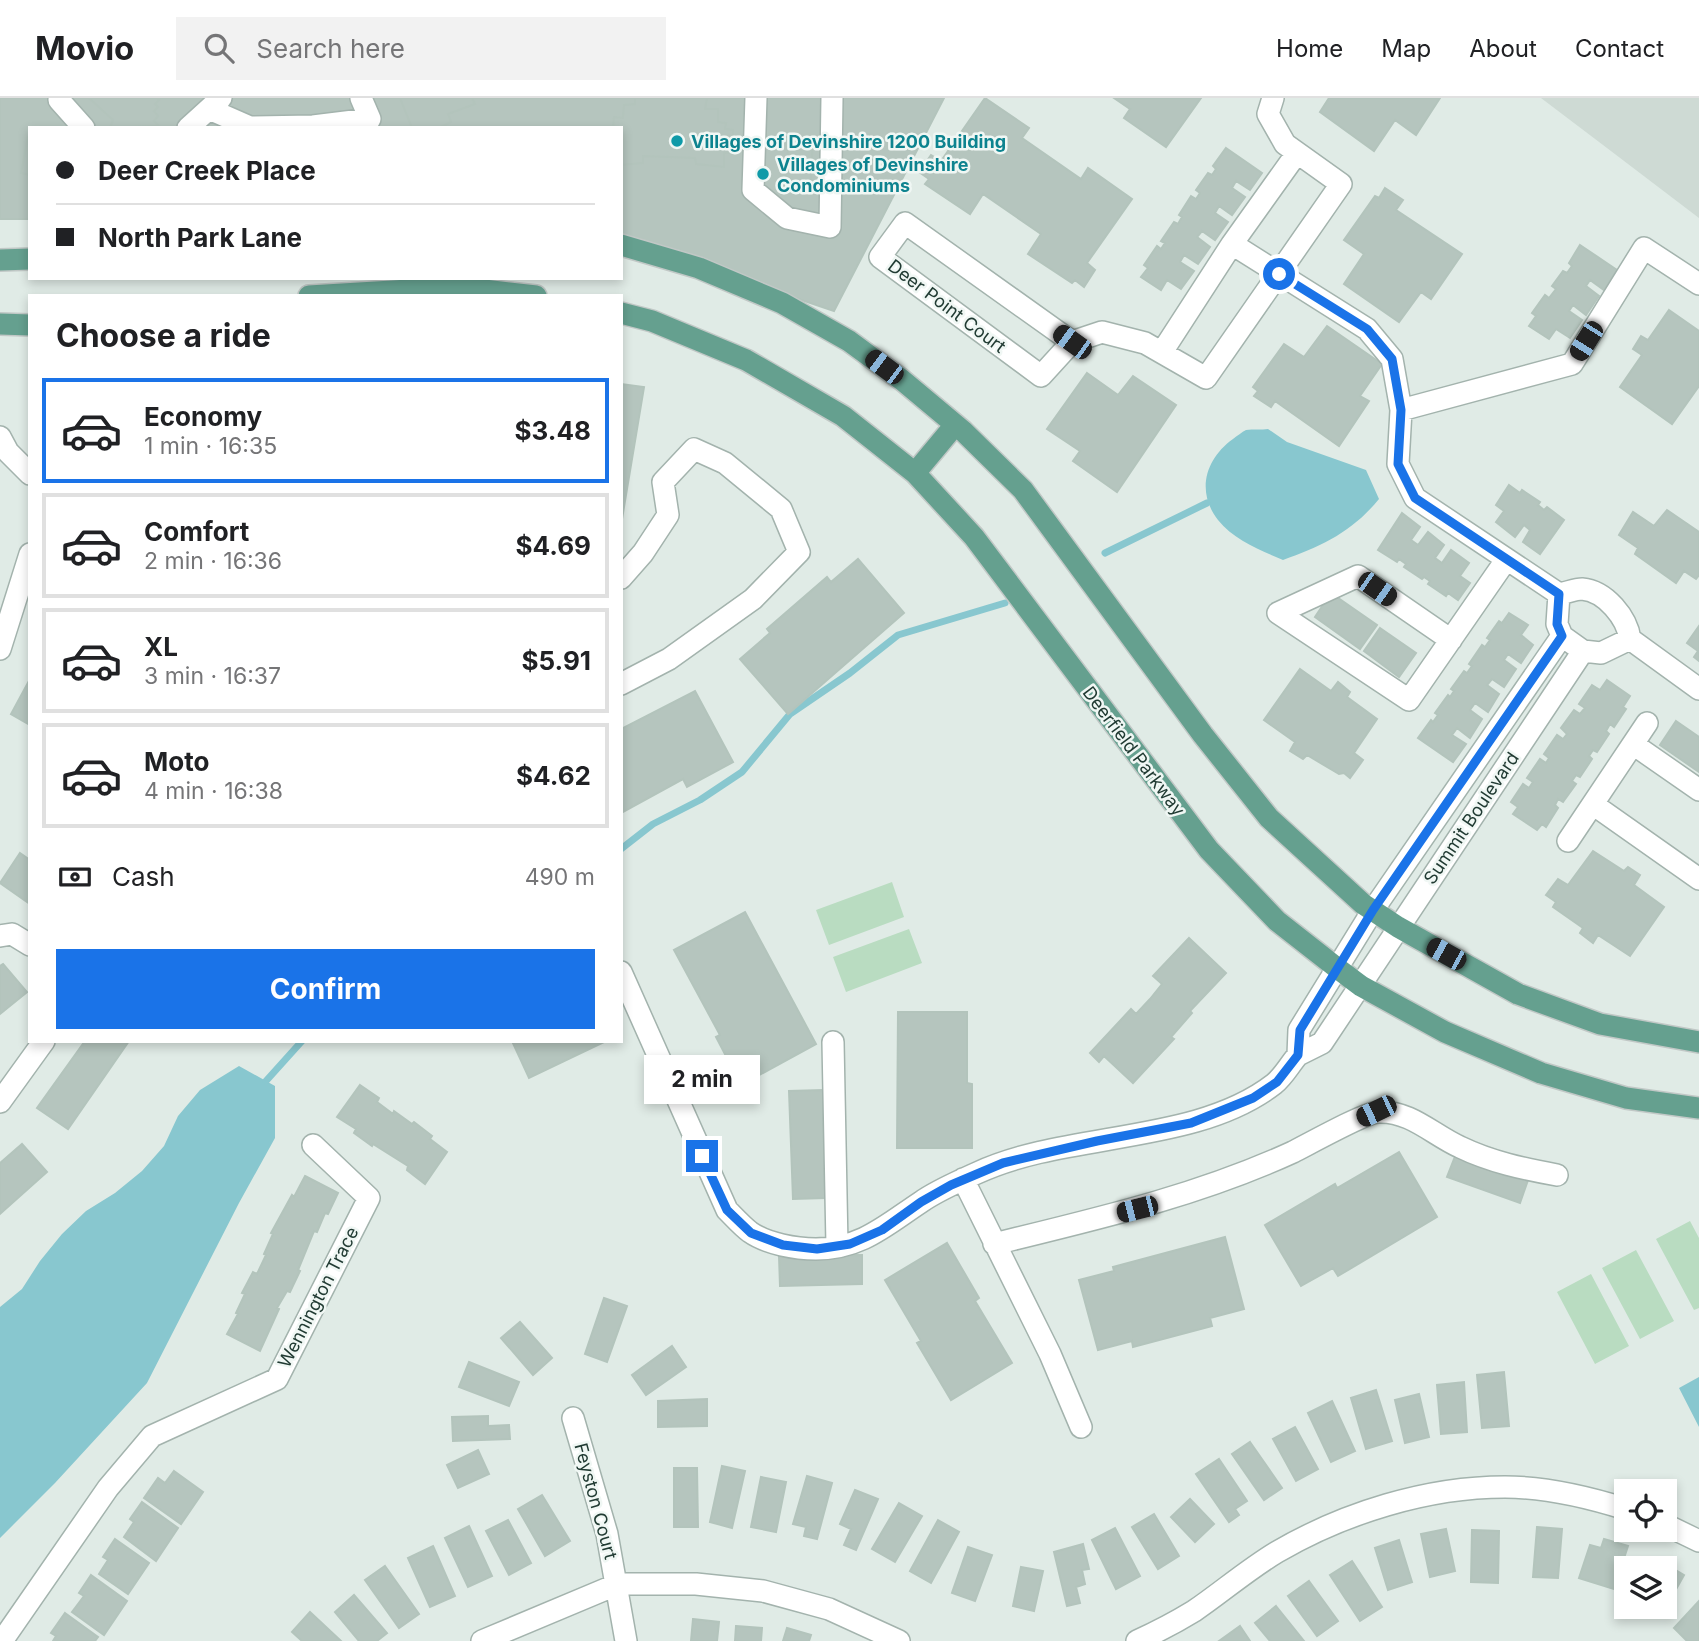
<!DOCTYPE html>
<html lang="en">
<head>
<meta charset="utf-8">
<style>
	:root { --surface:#fff; --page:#f2f2f2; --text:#202124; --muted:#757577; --line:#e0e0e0; --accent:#1a73e8 }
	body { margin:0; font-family:Inter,sans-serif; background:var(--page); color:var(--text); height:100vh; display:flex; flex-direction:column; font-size:26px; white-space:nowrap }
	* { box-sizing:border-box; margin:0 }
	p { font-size:23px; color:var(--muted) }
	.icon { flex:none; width:38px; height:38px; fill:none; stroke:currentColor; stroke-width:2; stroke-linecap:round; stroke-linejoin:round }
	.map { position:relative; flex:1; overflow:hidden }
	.sheet { position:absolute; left:28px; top:196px; width:595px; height:749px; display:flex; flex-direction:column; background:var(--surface); border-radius:0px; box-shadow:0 4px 10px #0003 }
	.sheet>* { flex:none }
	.guide { position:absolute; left:28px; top:28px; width:595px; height:154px; border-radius:0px; box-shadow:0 4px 10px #0003; display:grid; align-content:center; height:154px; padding:0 28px; background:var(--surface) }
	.tools { position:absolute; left:1614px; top:1381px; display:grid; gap:14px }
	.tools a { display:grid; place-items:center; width:63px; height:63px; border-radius:0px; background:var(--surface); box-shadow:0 4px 10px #0003; font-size:35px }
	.end { position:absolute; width:32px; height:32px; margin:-16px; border:9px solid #1a73e8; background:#fff; box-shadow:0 0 0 4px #fff }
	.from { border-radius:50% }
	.bubble { position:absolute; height:49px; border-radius:0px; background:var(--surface); box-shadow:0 4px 10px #0003; font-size:23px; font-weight:700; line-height:49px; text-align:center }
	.car { position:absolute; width:21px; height:42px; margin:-21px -10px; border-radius:9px; box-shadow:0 0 5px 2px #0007; background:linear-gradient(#222 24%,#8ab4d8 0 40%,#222 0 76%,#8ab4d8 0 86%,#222 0) }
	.guide b { display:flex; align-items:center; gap:24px; height:66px; font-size:26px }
	.guide b+b { border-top:2px solid var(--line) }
	.guide i { width:18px; height:18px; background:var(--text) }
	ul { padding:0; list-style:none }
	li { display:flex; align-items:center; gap:21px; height:105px; margin:0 14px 10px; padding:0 14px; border:4px solid var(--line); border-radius:0px }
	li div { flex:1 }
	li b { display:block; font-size:26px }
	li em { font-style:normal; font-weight:700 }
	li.selected { border-color:var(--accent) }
	li>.icon { width:63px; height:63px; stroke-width:1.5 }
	h2 { padding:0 28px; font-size:32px; line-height:84px }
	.pay { display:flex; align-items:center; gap:18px; height:77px; padding:0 28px; font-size:26px }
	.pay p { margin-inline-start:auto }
	.cta { display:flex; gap:14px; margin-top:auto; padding:14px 28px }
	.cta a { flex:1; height:80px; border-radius:0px; background:var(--accent); color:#fff; font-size:28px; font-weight:700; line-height:80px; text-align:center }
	header { display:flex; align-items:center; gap:42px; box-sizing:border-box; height:98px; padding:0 35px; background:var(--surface); border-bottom:2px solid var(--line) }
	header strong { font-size:33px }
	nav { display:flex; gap:38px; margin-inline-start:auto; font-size:24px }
	.search { width:490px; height:63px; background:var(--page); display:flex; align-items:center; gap:18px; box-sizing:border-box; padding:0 24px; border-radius:0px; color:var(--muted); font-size:26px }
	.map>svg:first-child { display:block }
	.built { fill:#cedad4 }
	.green { fill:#b9dcc1 }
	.water { fill:#88c7cf }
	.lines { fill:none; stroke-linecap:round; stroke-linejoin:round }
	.stream { stroke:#88c7cf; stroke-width:7 }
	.building { fill:#b5c5be; stroke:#b3c4bc; stroke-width:2 }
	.minor-casing { stroke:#a3b3ad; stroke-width:24 }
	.major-casing { stroke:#c1c8c6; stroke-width:24 }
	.minor { stroke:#fff; stroke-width:21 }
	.major { stroke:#65a08f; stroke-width:21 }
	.route { stroke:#1a73e8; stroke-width:9 }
	.culture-dot { fill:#0f9aa8; stroke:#f0f7f4; stroke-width:2.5 }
	.labels { text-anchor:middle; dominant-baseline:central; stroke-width:5; stroke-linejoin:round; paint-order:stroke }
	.culture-label { font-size:18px; font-weight:bold; fill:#0d838f; stroke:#f0f7f4; text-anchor:start }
	.street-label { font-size:18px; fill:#213b33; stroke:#f0f7f4 }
</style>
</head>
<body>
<header>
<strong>Movio</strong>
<div class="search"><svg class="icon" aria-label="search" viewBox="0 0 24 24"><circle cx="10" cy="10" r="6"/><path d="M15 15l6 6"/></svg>Search here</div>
<nav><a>Home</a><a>Map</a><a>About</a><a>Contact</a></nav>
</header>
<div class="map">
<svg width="1699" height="1543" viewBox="0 0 1699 1543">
	<rect width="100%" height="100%" fill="#e0ebe6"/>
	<path class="built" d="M1541,0H1699V120L1607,50Z"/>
	<path class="green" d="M892,784L904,819L829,847L816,812Z
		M909,831L922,865L846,894L833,859Z
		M1690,1123L1699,1140V1210L1694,1212L1656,1141Z
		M1636,1152L1674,1223L1640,1241L1602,1170Z
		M1591,1176L1629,1248L1595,1266L1557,1194Z"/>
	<path class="water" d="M1268,331L1287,344L1366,372L1379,401C1352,434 1322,448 1283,462C1260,452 1234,442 1218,422C1196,394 1205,361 1233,341C1237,338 1242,334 1246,332C1253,331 1262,332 1268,331Z
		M239,968L275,988V1040L239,1105L147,1285L55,1385L0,1440V1209L22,1191L40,1163L62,1136L86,1113L115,1095L142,1073L164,1048L178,1018L200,992Z
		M1699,1279V1329L1679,1290Z"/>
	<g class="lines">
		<path class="stream" d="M1105,455L1207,405
			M621,751L653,726L700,702L742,674L790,616L850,575L898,537L1005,505
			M266,983L302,943"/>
	</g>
	<path class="building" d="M0,0H944L834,213L621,141V30H30V121H0Z
		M89,0H157L159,2L155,6L158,9L154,13L158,18L154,23L159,28L110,30L113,22Z
		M400,0H472L475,6L448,16L451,24L439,30H412Z
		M635,0H707L705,11H718V24L726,25L725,31L733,32V54L724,55V69L696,66L695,60L643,58V65L621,67V30H613L614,19L623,20L624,7L635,6Z
		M985,0L1029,30L1022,40L1081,81L1088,70L1132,101L1087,165L1095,172L1084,189L1075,182L1072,185L1028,156L1041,136L983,96L970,116L925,86L929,81L919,74L931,57L941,63Z
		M1114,0H1201L1166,49L1124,20L1130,11Z
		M1329,0H1440L1416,37L1395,22L1374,53L1320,14Z
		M28,39H30V77L21,75Z
		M789,39H813L810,93L785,91Z
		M1226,50L1262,75L1250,92L1236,83L1232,90L1245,99L1232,117L1219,108L1215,115L1228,124L1215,142L1202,133L1197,139L1210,149L1198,166L1184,157L1180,164L1194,173L1181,191L1167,182L1161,192L1141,179L1148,170L1144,167L1157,148L1161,151L1165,145L1161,143L1174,124L1178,126L1182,119L1179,117L1191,98L1196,101L1200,95L1196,92L1208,75L1212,77L1216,71L1213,68Z
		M1385,90L1403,102L1396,112L1462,156L1431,201L1421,194L1399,224L1344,186L1364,156L1344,142L1375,98L1379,100Z
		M1580,147L1617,172L1604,192L1590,182L1586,188L1599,198L1586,217L1573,207L1569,213L1582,222L1570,240L1556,231L1549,241L1529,228L1536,218L1532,215L1545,197L1549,200L1556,191L1552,188L1563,173L1567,175L1572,168L1569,165Z
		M1669,212L1699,233V288L1672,326L1620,289L1642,257L1633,251L1641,238L1648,242Z
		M1327,228L1382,266L1360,298L1369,303L1339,348L1275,303L1271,309L1254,298L1258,293L1253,289L1284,246L1304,259Z
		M1087,275L1118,297L1133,278L1176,307L1117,394L1073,363L1080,353L1047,331Z
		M621,286L644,289L621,427Z
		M1509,387L1520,395L1522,392L1540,404L1538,407L1544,412L1547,409L1564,422L1540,456L1523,444L1530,432L1524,427L1515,439L1496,424L1504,413L1496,407Z
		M1667,412L1699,434V477L1696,481L1684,473L1676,485L1635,456L1638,450L1619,437L1633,414L1654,428Z
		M1402,415L1420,429L1411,442L1418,447L1428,434L1444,447L1435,460L1442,465L1451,452L1469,465L1460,478L1470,485L1458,502L1448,495L1446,498L1428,486L1430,483L1424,479L1422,481L1404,469L1406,466L1399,461L1397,464L1378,452Z
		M858,461L904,515L788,616L740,561L770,535L767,531L827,479L831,484Z
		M1331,495L1377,527L1360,551L1315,519Z
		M1509,515L1528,527L1521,537L1533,547L1521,565L1508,556L1504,562L1516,571L1504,589L1492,581L1487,587L1499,596L1488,614L1475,605L1470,612L1482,621L1470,640L1457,630L1452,637L1466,646L1453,664L1418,640L1431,622L1433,624L1438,617L1435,615L1448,597L1450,599L1454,593L1451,591L1464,573L1467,575L1472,568L1469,566L1482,547L1485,549L1490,542L1487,540L1499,523L1502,525Z
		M1699,528V563L1694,559L1698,553L1687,545Z
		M1380,530L1416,555L1399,579L1364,553Z
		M1300,571L1331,593L1338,584L1350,594L1347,599L1377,621L1354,655L1363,662L1350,680L1344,675L1339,676L1307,657L1303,661L1290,653L1295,644L1264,622Z
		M30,581V627L11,616Z
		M1607,582L1630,598L1623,609L1626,611L1614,629L1610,626L1606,633L1609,636L1597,654L1593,652L1589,658L1592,661L1580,679L1576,677L1572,683L1576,686L1563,704L1558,701L1555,707L1558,710L1546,729L1542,726L1537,732L1513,716L1518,709L1511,704L1523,686L1529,690L1533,684L1527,680L1540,661L1546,665L1549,660L1544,656L1557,637L1563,641L1567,636L1561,630L1574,612L1580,616L1585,610L1579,606L1592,587L1600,592Z
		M695,593L733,664L687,689L683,681L621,715V631Z
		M1676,623L1699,639V674L1660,647Z
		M1593,753L1624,773L1628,769L1640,777L1634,787L1664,809L1630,858L1598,837L1593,845L1580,835L1583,830L1553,809L1556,804L1546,797L1558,781L1568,787Z
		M20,755L30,762V806L0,785Z
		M745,814L816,946L741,987L716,939L720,937L674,852Z
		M1189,840L1226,875L1190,913L1192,915L1171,939L1174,941L1133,985L1104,958L1099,964L1090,955L1131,911L1136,916L1150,901L1162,886L1153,878Z
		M3,866L27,894L0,916V868Z
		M898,914H967V985L972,986V1050H897Z
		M85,943H129L68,1031L37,1010Z
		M512,943H606L529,980Z
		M360,987L379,1000L377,1004L393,1016L394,1013L412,1026L414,1024L432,1038L430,1041L447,1054L425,1086L407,1072L408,1068L373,1046L372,1048L354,1035L356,1031L337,1019Z
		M823,992L826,1100L793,1101L789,993Z
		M22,1046L47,1074L0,1116V1065Z
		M1399,1054L1437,1119L1338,1178L1333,1170L1301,1188L1265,1127L1335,1086L1337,1090Z
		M1456,1056L1528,1082L1520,1105L1447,1079Z
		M305,1078L338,1095L328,1116L325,1115L317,1134L314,1133L298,1172L300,1173L290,1194L287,1193L277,1210L279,1211L260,1253L227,1236L238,1216L236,1215L245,1196L242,1195L253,1174L257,1176L266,1157L264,1156L273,1136L271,1135L292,1097L294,1099Z
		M1225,1139L1244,1211L1210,1220L1212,1228L1133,1249L1132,1243L1098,1252L1079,1182L1114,1173L1113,1169Z
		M947,1145L979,1200L975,1203L1012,1265L951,1302L917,1245L921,1243L885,1182Z
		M862,1157V1186L780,1188L779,1158Z
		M604,1200L627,1208L607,1264L585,1256Z
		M520,1224L552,1260L533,1277L501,1240Z
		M672,1248L686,1269L646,1297L632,1277Z
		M469,1264L519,1284L509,1308L459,1289Z
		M1504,1274L1509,1328L1482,1330L1477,1277Z
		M1464,1284L1467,1334L1441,1336L1437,1287Z
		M1376,1292L1392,1343L1366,1351L1351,1300Z
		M1419,1296L1429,1339L1405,1345L1395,1302Z
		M707,1301V1328L658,1329V1303Z
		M1332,1303L1355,1353L1331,1364L1308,1315Z
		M488,1318V1328L509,1327L510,1341L453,1343L452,1319Z
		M1295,1329L1318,1371L1296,1383L1273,1341Z
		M1250,1344L1282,1390L1264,1402L1232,1356Z
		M478,1352L489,1376L458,1390L447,1367Z
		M1219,1361L1247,1403L1235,1411L1239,1417L1229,1424L1196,1376Z
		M722,1368L745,1373L732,1430L710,1424Z
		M674,1370H697L698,1429H674Z
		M174,1373L203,1394L181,1426L144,1400L158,1380L165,1385Z
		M807,1378L832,1385L817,1441L804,1438L806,1429L793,1426Z
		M761,1379L786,1384L776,1434L751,1429Z
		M855,1392L878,1401L856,1452L844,1447L851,1431L840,1426Z
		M542,1397L570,1443L545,1458L518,1411Z
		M1190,1401L1214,1426L1195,1444L1171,1419Z
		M142,1404L178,1430L156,1463L124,1439L134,1424L130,1421Z
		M899,1405L922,1418L895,1464L872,1451Z
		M1154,1416L1179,1458L1158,1471L1132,1429Z
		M508,1422L531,1465L509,1477L486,1433Z
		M938,1422L959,1434L931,1485L910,1473Z
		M469,1428L492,1478L468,1489L445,1440Z
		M1537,1429L1562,1431L1558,1480L1533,1479Z
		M1115,1430L1140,1478L1116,1491L1092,1442Z
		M1446,1431L1455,1473L1430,1479L1421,1436Z
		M1472,1432L1499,1433L1498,1485L1471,1484Z
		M115,1441L149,1465L128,1496L99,1476L108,1462L103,1459Z
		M1604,1441L1628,1448L1614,1491L1579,1480L1590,1447L1601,1450Z
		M1399,1442L1412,1484L1388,1492L1375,1450Z
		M1083,1446L1089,1471L1082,1472L1085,1486L1076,1489L1080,1505L1067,1508L1054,1454Z
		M433,1448L455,1498L430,1509L408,1460Z
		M968,1449L992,1457L975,1503L952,1495Z
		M1352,1463L1382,1509L1360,1523L1330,1477Z
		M1664,1465L1684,1477L1661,1518L1645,1508H1664V1470H1661Z
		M385,1468L419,1516L399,1530L365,1482Z
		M1021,1469L1043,1473L1034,1513L1013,1508Z
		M91,1477L127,1503L104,1537L72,1514L84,1498L79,1495Z
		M1309,1483L1338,1523L1317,1538L1288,1498Z
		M354,1497L387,1535L377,1543H359L335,1514Z
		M1699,1503V1543H1687L1674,1530Z
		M1276,1508L1304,1543H1270L1255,1525Z
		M310,1514L341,1543H302L292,1534Z
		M65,1515L98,1539L95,1543H53L56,1538L51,1535Z
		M693,1521L719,1524L717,1543H691Z
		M736,1528L762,1530L761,1543H735Z
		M1240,1528L1250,1543H1219Z
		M787,1530L811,1537L809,1543H783Z"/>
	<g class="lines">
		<g class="minor-casing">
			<path id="minor" d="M756,0L753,92L787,120L830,129L832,0
				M59,2L84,30
				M209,11L250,29L313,28L370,21L361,0
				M188,30L221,0
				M1232,146L1367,231L1392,261L1401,312L1398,366L1415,400L1559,496C1566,495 1575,491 1582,491C1606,493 1627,520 1630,541L1699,591
				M1072,244L905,125L880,159L1041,278L1072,244L1102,234L1145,245L1206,280L1341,86L1285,46L1268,16L1273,0
				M1162,254L1232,146L1297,55
				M1401,312L1572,266L1644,150L1699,186
				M0,339L8,354L30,376
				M621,480L643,455L668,417L663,384L694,351L725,365L781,411L799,454L753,501L669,561L621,586
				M1559,496L1557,526L1562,538L1583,553L1601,555L1630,541
				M1562,538L1373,812L1299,932L1298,957L1322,945L1583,553
				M1451,542L1358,478L1278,515L1409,602L1506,462
				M0,551L30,456
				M1633,646L1699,692
				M1594,707L1699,781
				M1568,743L1647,625
				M0,838L12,836L30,847
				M621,874L727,1112C734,1119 742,1128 750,1134C767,1146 796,1151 816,1151C861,1151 886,1127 921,1104C938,1092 958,1084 977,1075C1067,1033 1195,1047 1274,986C1284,978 1290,966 1298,957
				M833,944L837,1148
				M0,1004L44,943
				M963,1081L1050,1256L1081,1329
				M994,1146C1096,1121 1197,1098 1293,1054C1309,1046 1366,1014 1379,1014C1411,1013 1433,1037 1460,1049C1491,1064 1524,1071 1557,1077
				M573,1320L607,1436L626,1543
				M1664,1426L1699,1443
				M2,1543L108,1390L152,1338L277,1281L369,1100L313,1047
				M482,1543L618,1486H696L763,1493L829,1511L899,1543
				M1137,1543C1157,1534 1176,1524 1194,1513C1222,1494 1247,1472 1277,1454C1344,1415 1427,1389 1505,1389C1546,1389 1588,1399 1626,1411"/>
		</g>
		<g class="major-casing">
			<path id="major" d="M621,147L699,170L782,205L849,243L902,282L963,333L1023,392L1203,637L1269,720L1363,806L1398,829L1518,896L1600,926L1699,944
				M0,162L30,161
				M309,198L459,189L536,198
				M621,215L652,223L746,262L843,318L915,375L974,439L1209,752L1277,823L1337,870L1361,888L1445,934L1541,975L1626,1000L1699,1010
				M0,226L30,227
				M915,375L955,327"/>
		</g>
		<use href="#minor" class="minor"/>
		<use href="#major" class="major"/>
	</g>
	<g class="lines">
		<path class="route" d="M702,1058L727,1112L751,1135L783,1147L817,1151L850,1146L882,1132L921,1104L951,1087L1003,1065L1097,1043L1191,1025L1253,1000L1277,984L1298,957L1300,932L1373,812L1562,538L1557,526L1559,496L1415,400L1398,366L1401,312L1392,261L1367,231L1279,176"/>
	</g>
	<g class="culture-dot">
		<circle cx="677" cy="43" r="7"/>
		<circle cx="763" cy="76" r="7"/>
	</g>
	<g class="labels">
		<g class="culture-label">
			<text x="691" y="43">Villages of Devinshire 1200 Building</text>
			<text x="777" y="66">Villages of Devinshire<tspan x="777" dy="21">Condominiums</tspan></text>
		</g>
		<g class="street-label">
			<text transform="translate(947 208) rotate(37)">Deer Point Court</text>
			<text transform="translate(1134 653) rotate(53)">Deerfield Parkway</text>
			<text transform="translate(1471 720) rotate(-56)">Summit Boulevard</text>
			<text transform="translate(318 1199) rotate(-63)">Wennington Trace</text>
			<text transform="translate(596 1403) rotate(75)">Feyston Court</text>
		</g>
	</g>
</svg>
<div class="tools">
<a><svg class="icon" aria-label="locate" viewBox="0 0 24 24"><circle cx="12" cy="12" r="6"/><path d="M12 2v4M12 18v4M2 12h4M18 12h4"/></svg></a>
<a><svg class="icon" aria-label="layers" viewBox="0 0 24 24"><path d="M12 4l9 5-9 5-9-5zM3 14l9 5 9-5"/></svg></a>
</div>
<i class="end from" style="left:1279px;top:176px"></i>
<i class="end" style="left:702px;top:1058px"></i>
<div class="bubble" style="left:644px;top:957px;width:116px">2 min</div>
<i class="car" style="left:1586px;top:243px;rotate:212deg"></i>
<i class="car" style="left:1072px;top:244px;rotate:306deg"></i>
<i class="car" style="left:884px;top:269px;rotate:307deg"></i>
<i class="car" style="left:1377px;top:491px;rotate:125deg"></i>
<i class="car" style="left:1446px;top:856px;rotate:299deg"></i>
<i class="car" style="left:1376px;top:1013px;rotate:244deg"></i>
<i class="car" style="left:1137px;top:1111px;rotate:256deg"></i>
<div class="guide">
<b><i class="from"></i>Deer Creek Place</b>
<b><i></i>North Park Lane</b>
</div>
<section class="sheet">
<h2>Choose a ride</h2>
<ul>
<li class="selected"><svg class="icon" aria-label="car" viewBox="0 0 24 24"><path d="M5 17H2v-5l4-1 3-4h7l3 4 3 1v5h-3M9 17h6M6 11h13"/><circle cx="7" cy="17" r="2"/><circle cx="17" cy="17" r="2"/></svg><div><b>Economy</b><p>1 min · 16:35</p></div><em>$3.48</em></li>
<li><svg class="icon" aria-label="car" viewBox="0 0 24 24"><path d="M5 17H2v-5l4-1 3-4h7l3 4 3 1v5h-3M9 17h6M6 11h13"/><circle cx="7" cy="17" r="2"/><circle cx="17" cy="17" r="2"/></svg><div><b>Comfort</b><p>2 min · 16:36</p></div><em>$4.69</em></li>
<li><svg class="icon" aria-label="car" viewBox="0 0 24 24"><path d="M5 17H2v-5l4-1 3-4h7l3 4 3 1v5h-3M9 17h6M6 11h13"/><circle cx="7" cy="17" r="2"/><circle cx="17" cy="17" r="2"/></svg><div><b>XL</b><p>3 min · 16:37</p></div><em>$5.91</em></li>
<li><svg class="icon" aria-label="car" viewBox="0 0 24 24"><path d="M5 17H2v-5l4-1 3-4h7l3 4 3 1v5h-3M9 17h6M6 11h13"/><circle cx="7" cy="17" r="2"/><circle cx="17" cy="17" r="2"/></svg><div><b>Moto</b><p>4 min · 16:38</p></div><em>$4.62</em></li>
</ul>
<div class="pay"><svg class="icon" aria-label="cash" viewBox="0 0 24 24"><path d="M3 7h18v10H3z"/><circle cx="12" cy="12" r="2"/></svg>Cash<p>490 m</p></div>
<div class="cta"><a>Confirm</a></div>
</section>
</div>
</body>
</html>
